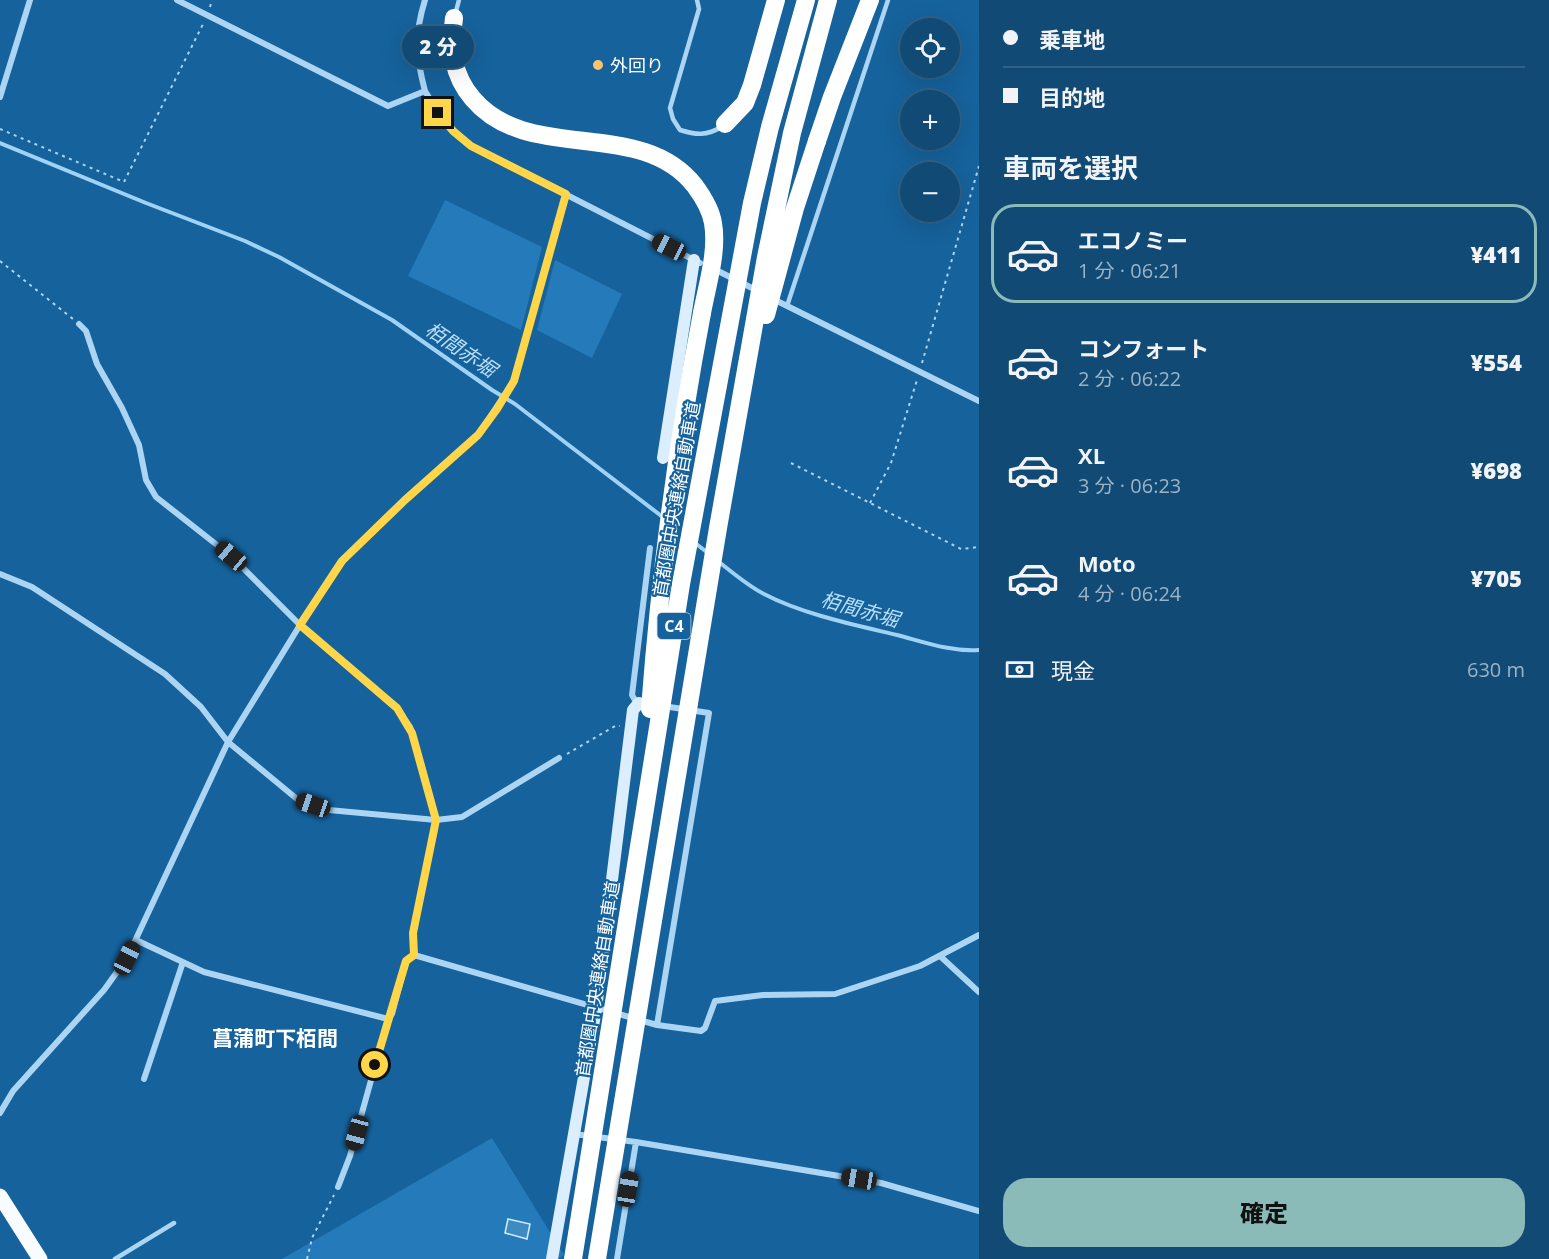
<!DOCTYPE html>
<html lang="ja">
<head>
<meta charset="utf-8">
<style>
	:root { --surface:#104a75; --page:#1e547d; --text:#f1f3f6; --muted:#9cb3c5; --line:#306287; --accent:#8bbbb9 }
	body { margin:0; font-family:"Open Sans","Noto Sans JP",sans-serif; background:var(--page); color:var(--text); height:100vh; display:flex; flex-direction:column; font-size:22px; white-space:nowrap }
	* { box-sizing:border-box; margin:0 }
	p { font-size:20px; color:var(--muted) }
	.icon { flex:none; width:33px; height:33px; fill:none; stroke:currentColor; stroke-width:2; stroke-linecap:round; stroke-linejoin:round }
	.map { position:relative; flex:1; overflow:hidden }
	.side { display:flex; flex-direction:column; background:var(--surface); width:570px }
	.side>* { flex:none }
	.banner { display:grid; align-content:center; height:132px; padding:0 24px; background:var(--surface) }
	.buttons { position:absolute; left:900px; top:18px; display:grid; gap:12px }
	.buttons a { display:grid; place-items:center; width:60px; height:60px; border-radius:50%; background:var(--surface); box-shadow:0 6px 24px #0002,0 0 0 2px var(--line); font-size:30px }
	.end { position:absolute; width:27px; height:27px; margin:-14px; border:8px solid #ffd54a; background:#111; box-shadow:0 0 0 3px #111 }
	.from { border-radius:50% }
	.bubble { position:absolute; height:42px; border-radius:21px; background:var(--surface); box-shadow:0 6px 24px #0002,0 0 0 2px var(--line); font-size:20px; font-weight:800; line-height:42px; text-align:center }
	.car { position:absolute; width:18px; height:36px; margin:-18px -9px; border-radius:8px; box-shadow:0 0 4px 2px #0007; background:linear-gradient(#222 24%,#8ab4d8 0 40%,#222 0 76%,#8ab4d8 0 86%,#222 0) }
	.banner b { display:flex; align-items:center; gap:21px; height:57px; font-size:22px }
	.banner b+b { border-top:2px solid var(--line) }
	.banner i { width:15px; height:15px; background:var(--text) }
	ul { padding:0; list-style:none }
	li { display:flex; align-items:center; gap:18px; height:99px; margin:0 12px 9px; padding:0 12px; border:3px solid transparent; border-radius:24px }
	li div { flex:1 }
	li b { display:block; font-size:22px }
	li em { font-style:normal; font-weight:800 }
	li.on { border-color:var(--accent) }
	li>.icon { width:54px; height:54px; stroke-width:1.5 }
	h2 { padding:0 24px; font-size:27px; line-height:72px }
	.pay { display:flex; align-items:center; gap:15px; height:66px; padding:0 24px; font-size:22px }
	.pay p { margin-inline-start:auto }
	.button { display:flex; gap:12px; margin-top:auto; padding:12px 24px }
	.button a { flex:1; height:69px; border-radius:24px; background:var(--accent); color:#111; font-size:24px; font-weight:800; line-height:69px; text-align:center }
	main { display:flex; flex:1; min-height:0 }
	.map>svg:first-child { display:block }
	.green { fill:#257bb9 }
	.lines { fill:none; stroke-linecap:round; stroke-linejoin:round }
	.stream { stroke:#9fd2f5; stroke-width:4 }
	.building { fill:#3e8bc3; stroke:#d4ecfd; stroke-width:1.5 }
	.path { stroke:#acd5f3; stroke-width:2; stroke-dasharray:3 4.5; stroke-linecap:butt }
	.lane { stroke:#acd5f3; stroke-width:4.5 }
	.street { stroke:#acd5f3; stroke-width:6 }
	.secondary { stroke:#dbeefd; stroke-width:12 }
	.primary { stroke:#f8fcff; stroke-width:15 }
	.highway { stroke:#fff; stroke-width:18 }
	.highway-bridge { stroke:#fff; stroke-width:18 }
	.route { stroke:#ffd54a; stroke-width:8 }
	.poi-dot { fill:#ffc26e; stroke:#16629c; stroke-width:2 }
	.labels { text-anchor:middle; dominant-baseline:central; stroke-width:4.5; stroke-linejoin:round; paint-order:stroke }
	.shield { fill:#16629c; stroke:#b9d0e1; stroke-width:1.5 }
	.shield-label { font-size:16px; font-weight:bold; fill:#fff }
	.poi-label { font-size:18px; fill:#fff; stroke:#16629c; text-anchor:start }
	.street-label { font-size:18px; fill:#fff; stroke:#16629c }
	.water-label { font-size:20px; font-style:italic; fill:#b9dff9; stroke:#16629c }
	.quarter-label { font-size:21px; font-weight:bold; fill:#fff; stroke:#16629c }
</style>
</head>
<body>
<main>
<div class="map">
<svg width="979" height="1259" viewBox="0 0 979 1259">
	<rect width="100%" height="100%" fill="#16629c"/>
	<path class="green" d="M445,200L542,247L521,330L408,276Z
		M555,260L622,294L592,358L537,330Z
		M492,1138L564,1255L558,1259H282Z"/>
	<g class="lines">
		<path class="stream" d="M0,143L146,203L245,241L279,257L392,320L492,390L515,404L664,518
			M695,543L708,553
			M719,562C733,573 748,586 764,594C802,614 855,625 897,635C924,642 951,652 979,650"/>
	</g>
	<path class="building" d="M508,1219L530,1224L527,1239L505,1233Z"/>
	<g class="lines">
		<path class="path" d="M210,7L212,0
			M0,129L124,182L203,24
			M0,261L73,319
			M922,363L979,166
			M791,463L961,549L979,547
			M870,503L891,463L917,380
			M567,754L615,726H620
			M307,1259L312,1238L334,1195"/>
		<path class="lane" d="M697,0L699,9L670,108L673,119L680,130C696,135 707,136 721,127
			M455,15L459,0
			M787,306L888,0
			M115,1259L174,1223"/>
		<path class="street" d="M177,0L388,106L425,91C439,115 450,129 471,146L700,263
			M425,0C414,35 416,57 425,91
			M0,97L30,0
			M718,271L758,291
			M773,299L979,401
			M79,324L86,331L97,364L122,408L139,445L146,480L156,497L231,556L300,625L397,709L410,727L436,820L413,933L414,955
			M0,574L32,587L165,674L201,707L228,742L297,799L329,810L436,820L462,817L559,758
			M638,703L636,702L632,695L650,548
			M136,940L204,972L388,1019
			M414,955L657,1025L701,1031L705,1028L715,1001L763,995L835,994L920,966L979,935
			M940,956L979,992
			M657,1025L709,713L663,706
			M144,1079L183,962
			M0,1113L13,1091L104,990L127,958L228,742L300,625L342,561L404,500L478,435L514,381L566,194
			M574,1134L636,1142L881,1183L979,1211
			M338,1187L350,1156L388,1019L392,1014L406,961L414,955
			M617,1259L636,1142"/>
		<path class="secondary" d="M663,458L694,260
			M552,1259L596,1009L633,710L639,703"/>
		<path class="primary" d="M0,1196L40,1259"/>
		<path class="highway" d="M454,18C450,48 452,75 473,99C529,165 641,116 695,186C703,197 711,210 713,223C718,252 707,285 702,313
			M725,124L745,103L752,85L776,0
			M817,141L832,97L870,0"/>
		<path class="highway-bridge" d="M766,315L795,208L817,141
			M650,709C660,576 677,444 702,313
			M573,1259L681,584L752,203L770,127L806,0
			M597,1259L718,528L766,257L792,133L828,0"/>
	</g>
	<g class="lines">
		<path class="route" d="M375,1065L406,961L414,955L413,933L436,820L412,733L397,708L300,625L342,561L405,500L478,435L497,409L514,381L566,194L471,146L453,131L438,113"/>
	</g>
	<circle class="poi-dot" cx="598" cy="65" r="6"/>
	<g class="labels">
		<rect class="shield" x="657.5" y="613" width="33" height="26" rx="4.5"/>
		<g class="shield-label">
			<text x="674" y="626">C4</text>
		</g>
		<g class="poi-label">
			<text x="610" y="65">外回り</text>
		</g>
		<g class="street-label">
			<text transform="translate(676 499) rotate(-80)">首都圏中央連絡自動車道</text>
			<text transform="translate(597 979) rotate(-81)">首都圏中央連絡自動車道</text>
		</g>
		<g class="water-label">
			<text transform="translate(461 349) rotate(34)">栢間赤堀</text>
			<text transform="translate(860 609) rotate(16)">栢間赤堀</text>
		</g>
		<g class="quarter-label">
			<text x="275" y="1038">菖蒲町下栢間</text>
		</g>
	</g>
</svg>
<div class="buttons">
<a><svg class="icon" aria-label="locate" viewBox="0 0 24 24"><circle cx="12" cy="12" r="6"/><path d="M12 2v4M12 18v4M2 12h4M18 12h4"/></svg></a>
<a>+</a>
<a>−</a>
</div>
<i class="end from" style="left:375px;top:1065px"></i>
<i class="end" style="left:438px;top:113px"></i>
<div class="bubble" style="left:402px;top:26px;width:72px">2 分</div>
<i class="car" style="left:669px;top:247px;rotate:297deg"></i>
<i class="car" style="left:231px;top:556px;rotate:310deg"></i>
<i class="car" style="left:313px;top:805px;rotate:289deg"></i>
<i class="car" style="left:127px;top:958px;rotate:26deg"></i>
<i class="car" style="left:357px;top:1133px;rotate:195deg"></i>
<i class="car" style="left:859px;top:1179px;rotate:280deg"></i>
<i class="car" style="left:628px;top:1189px;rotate:9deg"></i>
</div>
<section class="side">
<div class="banner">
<b><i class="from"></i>乗車地</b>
<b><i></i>目的地</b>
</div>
<h2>車両を選択</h2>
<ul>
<li class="on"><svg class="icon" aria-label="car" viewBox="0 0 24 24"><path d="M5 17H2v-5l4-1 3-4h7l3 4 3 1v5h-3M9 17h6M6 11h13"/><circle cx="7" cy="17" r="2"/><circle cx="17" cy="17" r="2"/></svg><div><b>エコノミー</b><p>1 分 · 06:21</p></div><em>¥411</em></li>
<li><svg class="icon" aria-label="car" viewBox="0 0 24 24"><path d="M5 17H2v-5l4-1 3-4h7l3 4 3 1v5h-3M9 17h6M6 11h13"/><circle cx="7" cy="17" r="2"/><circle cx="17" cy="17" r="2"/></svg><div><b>コンフォート</b><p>2 分 · 06:22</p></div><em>¥554</em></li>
<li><svg class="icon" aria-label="car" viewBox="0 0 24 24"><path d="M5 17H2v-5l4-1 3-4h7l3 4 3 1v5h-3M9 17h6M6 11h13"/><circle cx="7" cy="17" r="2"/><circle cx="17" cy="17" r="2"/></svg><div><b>XL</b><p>3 分 · 06:23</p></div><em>¥698</em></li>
<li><svg class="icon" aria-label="car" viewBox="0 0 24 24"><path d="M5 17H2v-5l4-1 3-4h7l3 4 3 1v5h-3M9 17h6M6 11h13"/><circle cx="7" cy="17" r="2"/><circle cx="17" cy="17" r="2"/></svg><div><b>Moto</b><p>4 分 · 06:24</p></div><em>¥705</em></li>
</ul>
<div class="pay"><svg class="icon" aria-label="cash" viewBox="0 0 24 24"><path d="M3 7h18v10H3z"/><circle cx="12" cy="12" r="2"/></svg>現金<p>630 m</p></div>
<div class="button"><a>確定</a></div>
</section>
</main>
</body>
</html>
